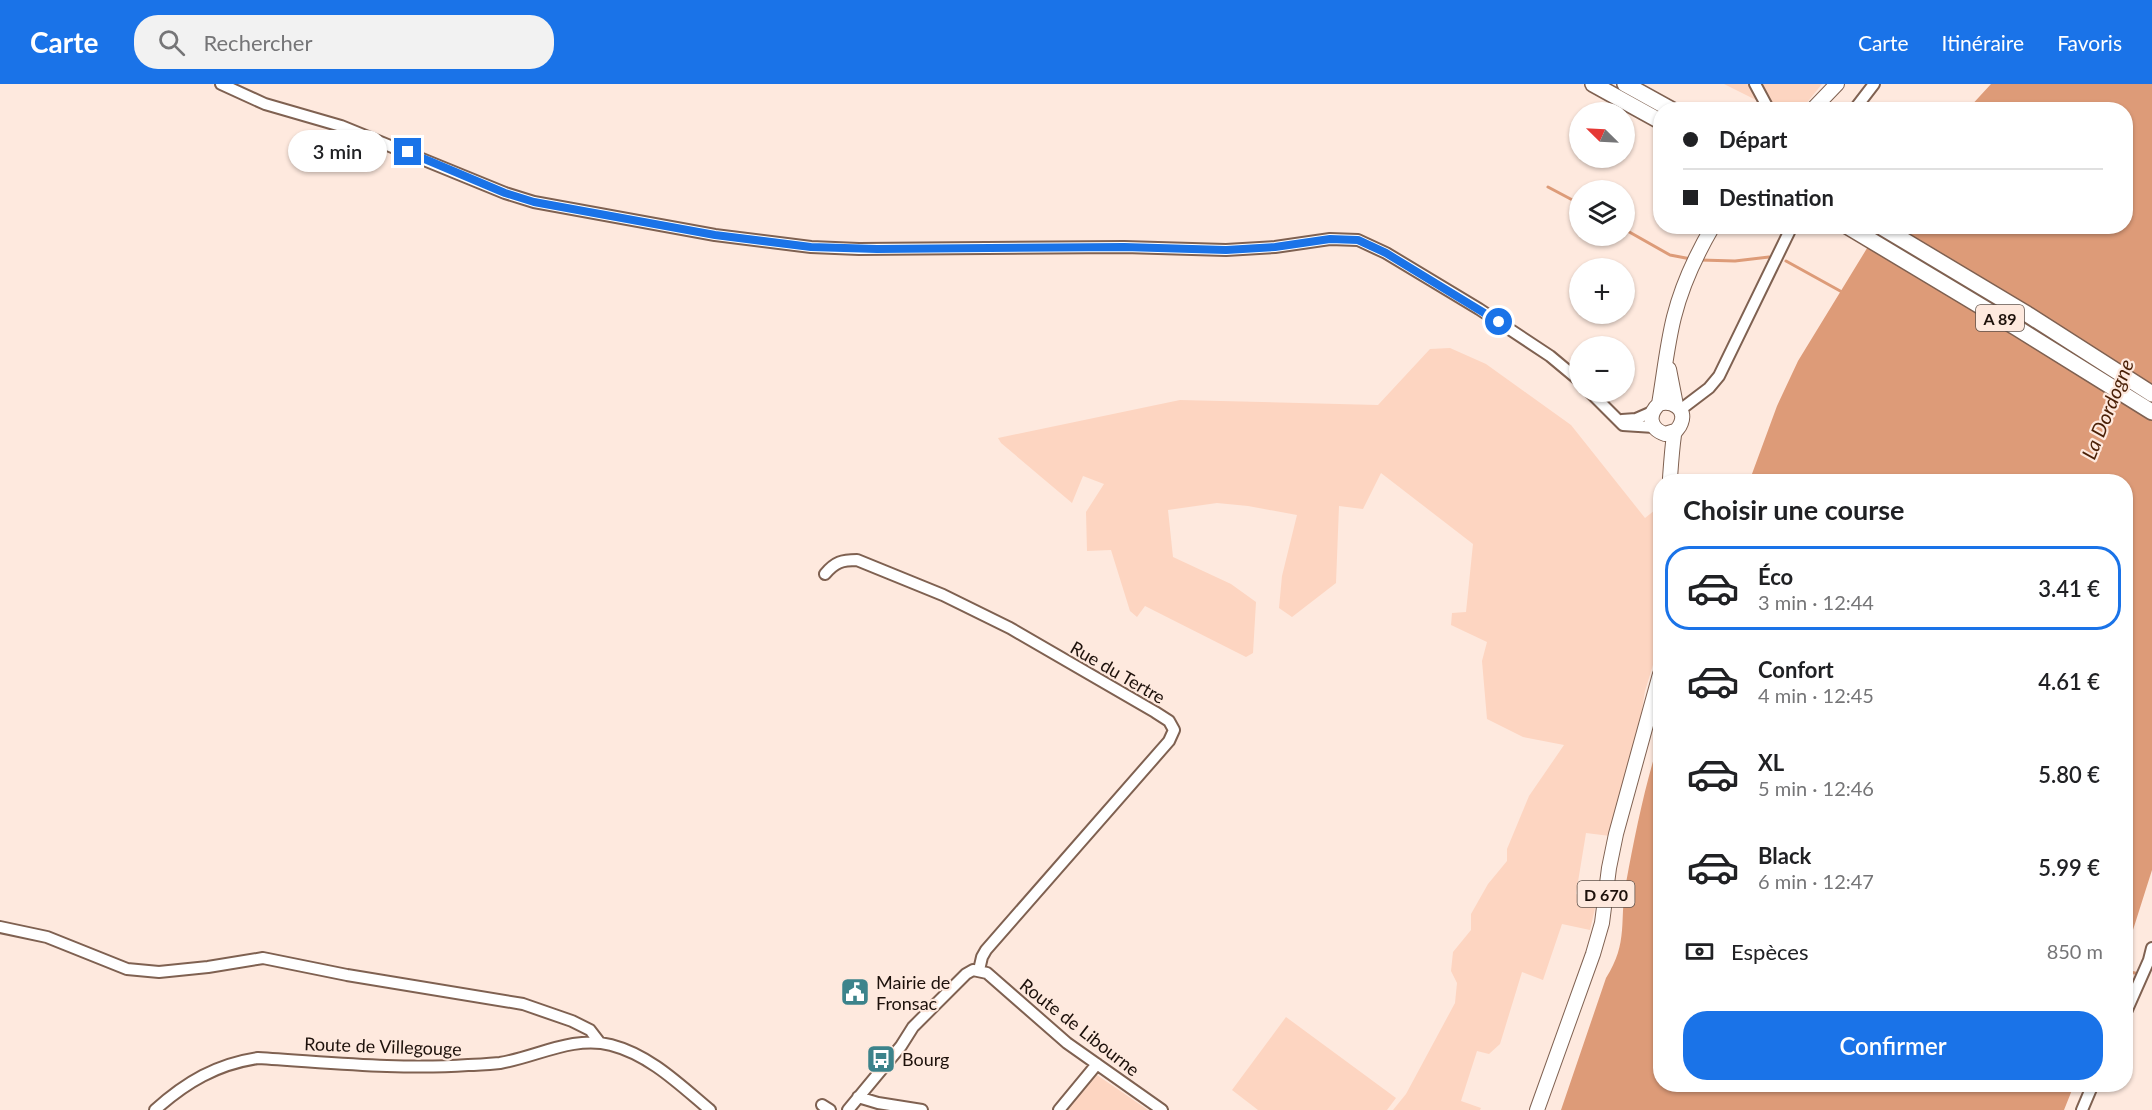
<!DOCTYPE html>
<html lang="fr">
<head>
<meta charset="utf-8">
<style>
	:root { --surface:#fff; --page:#f2f2f2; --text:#202124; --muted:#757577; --line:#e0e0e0; --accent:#1a73e8 }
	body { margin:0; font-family:Lato,sans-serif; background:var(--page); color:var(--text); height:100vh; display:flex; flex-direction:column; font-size:22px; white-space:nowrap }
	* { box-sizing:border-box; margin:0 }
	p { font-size:20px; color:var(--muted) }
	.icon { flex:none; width:33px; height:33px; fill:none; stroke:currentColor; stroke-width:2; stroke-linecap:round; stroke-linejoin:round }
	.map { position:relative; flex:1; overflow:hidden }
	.sheet { position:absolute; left:1653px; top:390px; width:480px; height:618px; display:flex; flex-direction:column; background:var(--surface); border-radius:24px; box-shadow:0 2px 4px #0004 }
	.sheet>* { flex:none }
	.banner { position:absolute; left:1653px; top:18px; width:480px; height:132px; border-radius:24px; box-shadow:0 2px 4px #0004; display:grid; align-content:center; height:132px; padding:0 30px; background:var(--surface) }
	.needle { width:39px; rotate:294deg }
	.buttons { position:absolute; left:1569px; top:18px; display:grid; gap:12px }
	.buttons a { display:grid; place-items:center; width:66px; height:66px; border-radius:50%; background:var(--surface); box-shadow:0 2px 4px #0004; font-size:30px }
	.end { position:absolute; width:27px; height:27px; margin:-14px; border:8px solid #1a73e8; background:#fff; box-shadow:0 0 0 3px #fff }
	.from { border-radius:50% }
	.bubble { position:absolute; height:42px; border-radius:21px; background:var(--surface); box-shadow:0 2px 4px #0004; font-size:20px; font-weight:600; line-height:42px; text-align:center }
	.banner b { display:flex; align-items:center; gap:21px; height:57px; font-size:22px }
	.banner b+b { border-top:2px solid var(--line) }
	.banner i { width:15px; height:15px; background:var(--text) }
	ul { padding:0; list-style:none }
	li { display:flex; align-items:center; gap:18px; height:84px; margin:0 12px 9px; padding:0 18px; border:3px solid transparent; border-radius:24px }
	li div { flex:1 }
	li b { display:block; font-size:22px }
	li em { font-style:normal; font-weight:600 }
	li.current { border-color:var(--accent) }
	li>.icon { width:54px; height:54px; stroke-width:1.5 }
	h2 { padding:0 30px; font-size:27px; line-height:72px }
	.pay { display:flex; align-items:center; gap:15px; height:66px; padding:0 30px; font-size:22px }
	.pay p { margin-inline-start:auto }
	.cta { display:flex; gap:12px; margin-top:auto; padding:12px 30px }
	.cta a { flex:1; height:69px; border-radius:24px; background:var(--accent); color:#fff; font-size:24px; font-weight:600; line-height:69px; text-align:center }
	header { display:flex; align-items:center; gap:36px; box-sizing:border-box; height:84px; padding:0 30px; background:var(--accent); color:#fff }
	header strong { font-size:28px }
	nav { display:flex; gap:33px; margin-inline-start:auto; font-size:21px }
	.search { width:420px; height:54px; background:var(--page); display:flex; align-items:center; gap:15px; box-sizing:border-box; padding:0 21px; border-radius:24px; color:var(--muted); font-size:22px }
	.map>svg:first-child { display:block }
	.green { fill:#fdd5c1 }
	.water { fill:#dd9b78 }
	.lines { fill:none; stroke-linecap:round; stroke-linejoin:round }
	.stream { stroke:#dd9b78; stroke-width:3 }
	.minor-casing { stroke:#7f6151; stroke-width:14 }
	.major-casing { stroke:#7f6151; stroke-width:16 }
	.highway-casing { stroke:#7f6151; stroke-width:18 }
	.minor { stroke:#fff; stroke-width:10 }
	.major { stroke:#fff; stroke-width:14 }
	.highway { stroke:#fff; stroke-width:15 }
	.route { stroke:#1a73e8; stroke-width:8 }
	.labels { text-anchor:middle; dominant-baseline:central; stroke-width:4.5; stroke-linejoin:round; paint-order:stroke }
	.shield { fill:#fee9de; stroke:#60524a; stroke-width:1.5 }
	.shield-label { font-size:16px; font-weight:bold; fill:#1d110b }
	.street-label { font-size:18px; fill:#1d110b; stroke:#fee9de }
	.poi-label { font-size:18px; fill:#1d110b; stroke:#fee9de; text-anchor:start }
	.water-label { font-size:20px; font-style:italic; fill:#4a1f05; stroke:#fee9de }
</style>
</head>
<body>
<header>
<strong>Carte</strong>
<div class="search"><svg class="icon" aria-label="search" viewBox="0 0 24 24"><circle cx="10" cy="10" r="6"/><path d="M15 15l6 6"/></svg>Rechercher</div>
<nav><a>Carte</a><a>Itinéraire</a><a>Favoris</a></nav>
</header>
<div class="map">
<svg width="2152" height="1026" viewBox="0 0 2152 1026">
	<rect width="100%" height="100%" fill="#fee9de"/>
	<path class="green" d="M1724,0H1822L1801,26L1774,25Z
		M1450,264L1486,280L1571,341L1645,434L1660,422V558L1645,607L1637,656L1610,752L1586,749L1576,810L1597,816L1590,846L1562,840L1543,896L1522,888L1500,960L1489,970L1477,967L1461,1017L1481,1024L1480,1026H1393L1406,1010L1455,919L1457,899L1451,887L1453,868L1471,846V830L1488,800L1507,777V765L1529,712L1564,661L1523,653L1487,635L1482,577L1487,558L1451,541L1452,529L1466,528L1473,460L1381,389L1363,425L1339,422L1336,499L1292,533L1279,524L1282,492L1297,431L1248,422L1217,419L1168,426L1173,473L1231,500L1256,518L1253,569L1246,573L1145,522L1137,533L1130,527L1111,466L1087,467L1086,428L1104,400L1083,392L1072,419L1001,359L998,354L1180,316L1378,321L1430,265Z
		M1286,933L1396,1014L1387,1026H1258L1232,1006Z
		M1097,991L1148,1026H1066Z"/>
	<path class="water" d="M1991,0H2152V786L2126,868V398H1749L1777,322L1798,277L1880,143L2126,142V26L1968,25Z
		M1660,654V1000L2074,1001L2064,1026H1561L1606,894C1629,858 1619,836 1626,799C1635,750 1645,701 1660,654Z"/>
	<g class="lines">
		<path class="stream" d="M1548,103L1580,120
			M1624,145L1670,171L1691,175
			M1700,176L1735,177L1769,173
			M1786,177L1842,208
			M2126,887L2139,890"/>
		<g class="minor-casing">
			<path id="minor" d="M221,0L265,20L341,42L505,109L534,118L715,151L811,163L859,165L1124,163L1226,166L1275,163L1330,155L1358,156L1386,169L1479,225L1550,272L1580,297
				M1755,0L1769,26
				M1854,26L1874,0
				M1590,308L1623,341L1654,343
				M1680,326L1709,304L1719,292L1792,142
				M1622,336L1636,335L1652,328
				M825,490C835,478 842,476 857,476L943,511L1010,544L1155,628L1169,637L1174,646L1169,657L986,866L982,873L979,886
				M0,843L47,853L127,885L159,888L208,883L263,874L347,891L523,920L572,937L590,946L600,959
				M2126,928L2149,876L2152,864
				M858,1013L878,1019L922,1026
				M822,1021L830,1026
				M155,1026C186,998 217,980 258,974C327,978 398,986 468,981C478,981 489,980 500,979C536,973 574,951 611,961C650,971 680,1001 710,1026
				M848,1026L901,962L913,943L966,890L973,886L987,889L1067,959L1162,1026
				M1059,1026L1097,980
				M2082,1026L2093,1000"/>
		</g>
		<g class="major-casing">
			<path id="major" d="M1812,26L1837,0
				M1669,285L1676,321
				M1659,320C1664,291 1667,261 1674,233C1682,201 1696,171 1713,142
				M1670,394C1671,380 1672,365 1674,351C1675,346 1679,345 1681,339C1687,324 1671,316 1659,320C1647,331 1650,345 1665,350L1675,347
				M1537,1026L1593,870L1602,839L1609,784L1616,750L1660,590"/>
		</g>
		<g class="highway-casing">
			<path id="highway" d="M1593,0L1660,37
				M1625,0L1672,26
				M1847,142L2017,244L2152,328
				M1880,142L2027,230L2152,310"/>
		</g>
		<use href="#minor" class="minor"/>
		<use href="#major" class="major"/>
		<use href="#highway" class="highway"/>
	</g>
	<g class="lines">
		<path class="route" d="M408,68L505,109L534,118L715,151L811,163L877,165L1124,163L1226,166L1275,163L1330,155L1358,156L1386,169L1499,238"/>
	</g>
	<defs>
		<g id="civic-square" transform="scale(1.5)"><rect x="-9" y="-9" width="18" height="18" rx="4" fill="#3c838b" stroke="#fee9de"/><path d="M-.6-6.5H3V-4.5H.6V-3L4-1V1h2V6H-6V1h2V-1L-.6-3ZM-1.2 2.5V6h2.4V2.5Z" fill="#fff"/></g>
		<g id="bus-square" transform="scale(1.5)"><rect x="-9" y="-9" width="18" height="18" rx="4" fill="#3c838b" stroke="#fee9de"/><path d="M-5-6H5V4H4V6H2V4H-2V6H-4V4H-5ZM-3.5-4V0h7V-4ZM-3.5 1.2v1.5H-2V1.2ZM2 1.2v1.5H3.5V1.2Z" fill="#fff"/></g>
	</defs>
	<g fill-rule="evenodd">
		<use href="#civic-square" x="855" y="908"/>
		<use href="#bus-square" x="881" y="975"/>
	</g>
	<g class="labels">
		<g class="shield">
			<rect x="1976" y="221" width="48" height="26" rx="4.5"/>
			<rect x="1577.5" y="797" width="57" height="26" rx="4.5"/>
		</g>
		<g class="shield-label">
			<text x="2000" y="234">A 89</text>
			<text x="1606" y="810">D 670</text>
		</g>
		<g class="street-label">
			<text transform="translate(1118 588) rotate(30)">Rue du Tertre</text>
			<text transform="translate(1080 943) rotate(38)">Route de Libourne</text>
			<text transform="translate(383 962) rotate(2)">Route de Villegouge</text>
		</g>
		<g class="poi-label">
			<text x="876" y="898">Mairie de<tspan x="876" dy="21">Fronsac</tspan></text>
			<text x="902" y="975">Bourg</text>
		</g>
		<g class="water-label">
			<text transform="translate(2107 325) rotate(-68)">La Dordogne</text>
		</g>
	</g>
</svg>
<div class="buttons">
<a><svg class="needle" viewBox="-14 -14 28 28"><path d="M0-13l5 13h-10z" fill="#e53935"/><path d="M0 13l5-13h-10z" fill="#757577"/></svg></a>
<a><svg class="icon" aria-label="layers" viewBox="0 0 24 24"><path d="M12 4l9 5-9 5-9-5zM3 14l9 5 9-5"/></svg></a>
<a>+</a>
<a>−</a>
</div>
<i class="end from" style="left:1499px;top:238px"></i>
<i class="end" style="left:408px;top:68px"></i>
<div class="bubble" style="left:288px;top:46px;width:99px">3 min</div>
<div class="banner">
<b><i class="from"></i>Départ</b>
<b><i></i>Destination</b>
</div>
<section class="sheet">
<h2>Choisir une course</h2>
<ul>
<li class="current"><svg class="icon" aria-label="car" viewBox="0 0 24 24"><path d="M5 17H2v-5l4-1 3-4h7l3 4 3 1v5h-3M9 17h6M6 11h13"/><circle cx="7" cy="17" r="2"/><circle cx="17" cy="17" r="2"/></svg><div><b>Éco</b><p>3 min · 12:44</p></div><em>3.41 €</em></li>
<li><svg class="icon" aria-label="car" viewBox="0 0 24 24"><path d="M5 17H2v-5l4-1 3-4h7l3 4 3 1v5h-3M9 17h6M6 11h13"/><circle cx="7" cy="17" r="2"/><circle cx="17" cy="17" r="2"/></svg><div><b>Confort</b><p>4 min · 12:45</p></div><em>4.61 €</em></li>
<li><svg class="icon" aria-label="car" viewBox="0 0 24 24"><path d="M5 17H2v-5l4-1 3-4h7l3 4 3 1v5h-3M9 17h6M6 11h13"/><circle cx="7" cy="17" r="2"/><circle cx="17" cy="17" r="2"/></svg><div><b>XL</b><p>5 min · 12:46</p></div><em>5.80 €</em></li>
<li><svg class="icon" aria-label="car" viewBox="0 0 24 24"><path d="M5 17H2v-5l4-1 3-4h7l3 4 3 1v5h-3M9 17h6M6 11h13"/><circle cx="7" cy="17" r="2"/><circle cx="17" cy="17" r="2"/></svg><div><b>Black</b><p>6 min · 12:47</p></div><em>5.99 €</em></li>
</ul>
<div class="pay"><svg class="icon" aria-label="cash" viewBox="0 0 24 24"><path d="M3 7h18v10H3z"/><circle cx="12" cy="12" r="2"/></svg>Espèces<p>850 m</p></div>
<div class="cta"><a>Confirmer</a></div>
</section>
</div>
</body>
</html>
